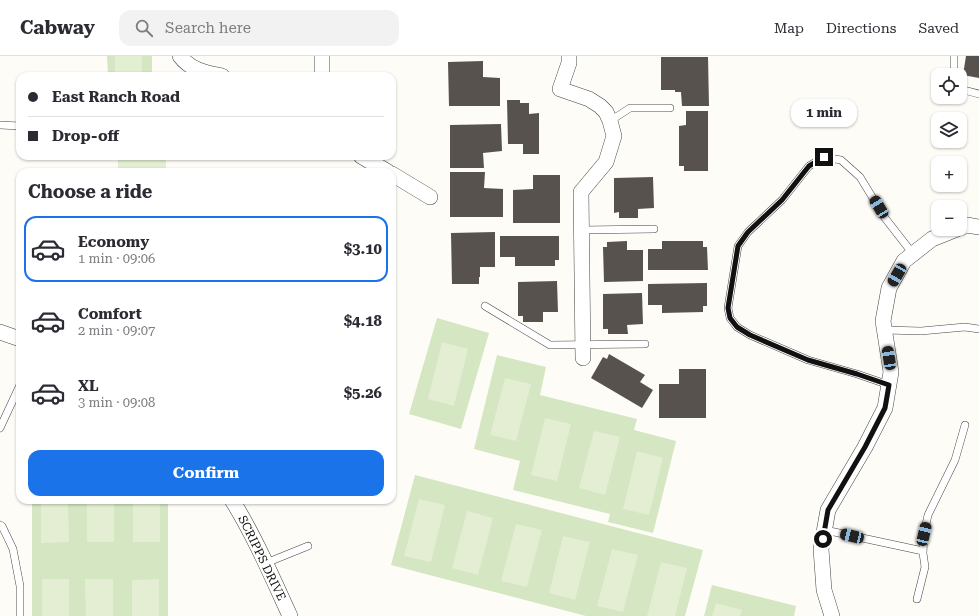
<!DOCTYPE html>
<html lang="en">
<head>
<meta charset="utf-8">
<style>
	:root { --surface:#fff; --page:#f2f2f3; --text:#2b2b33; --muted:#7c7c81; --line:#e1e1e2; --accent:#1a73e8 }
	body { margin:0; font-family:"Roboto Serif",serif; background:var(--page); color:var(--text); height:100vh; display:flex; flex-direction:column; font-size:15px; white-space:nowrap }
	* { box-sizing:border-box; margin:0 }
	p { font-size:13px; color:var(--muted) }
	.icon { flex:none; width:22px; height:22px; fill:none; stroke:currentColor; stroke-width:2; stroke-linecap:round; stroke-linejoin:round }
	.map { position:relative; flex:1; overflow:hidden }
	.drawer { position:absolute; left:16px; top:112px; width:380px; height:336px; display:flex; flex-direction:column; background:var(--surface); border-radius:12px; box-shadow:0 1px 3px #0004 }
	.drawer>* { flex:none }
	.hud { position:absolute; left:16px; top:16px; width:380px; height:88px; border-radius:12px; box-shadow:0 1px 3px #0004; display:grid; align-content:center; height:88px; padding:0 12px; background:var(--surface) }
	.fabs { position:absolute; left:931px; top:12px; display:grid; gap:8px }
	.fabs a { display:grid; place-items:center; width:36px; height:36px; border-radius:8px; background:var(--surface); box-shadow:0 1px 3px #0004; font-size:20px }
	.end { position:absolute; width:18px; height:18px; margin:-9px; border:5px solid #111; background:#fff; box-shadow:0 0 0 2px #fff }
	.from { border-radius:50% }
	.bubble { position:absolute; height:28px; border-radius:12px; background:var(--surface); box-shadow:0 1px 3px #0004; font-size:13px; font-weight:700; line-height:28px; text-align:center }
	.car { position:absolute; width:12px; height:24px; margin:-12px -6px; border-radius:5px; box-shadow:0 0 3px 1px #0007; background:linear-gradient(#222 24%,#8ab4d8 0 40%,#222 0 76%,#8ab4d8 0 86%,#222 0) }
	.hud b { display:flex; align-items:center; gap:14px; height:38px; font-size:15px }
	.hud b+b { border-top:1px solid var(--line) }
	.hud i { width:10px; height:10px; background:var(--text) }
	ul { padding:0; list-style:none }
	li { display:flex; align-items:center; gap:12px; height:66px; margin:0 8px 6px; padding:0 4px; border:2px solid transparent; border-radius:12px }
	li div { flex:1 }
	li b { display:block; font-size:15px }
	li em { font-style:normal; font-weight:700 }
	li.on { border-color:var(--accent) }
	li>.icon { width:36px; height:36px; stroke-width:1.5 }
	h2 { padding:0 12px; font-size:18px; line-height:48px }
	.primary-button { display:flex; gap:8px; margin-top:auto; padding:8px 12px }
	.primary-button a { flex:1; height:46px; border-radius:12px; background:var(--accent); color:#fff; font-size:16px; font-weight:700; line-height:46px; text-align:center }
	header { display:flex; align-items:center; gap:24px; box-sizing:border-box; height:56px; padding:0 20px; background:var(--surface); border-bottom:1px solid var(--line) }
	header strong { font-size:19px }
	nav { display:flex; gap:22px; margin-inline-start:auto; font-size:14px }
	.search { width:280px; height:36px; background:var(--page); display:flex; align-items:center; gap:10px; box-sizing:border-box; padding:0 14px; border-radius:12px; color:var(--muted); font-size:15px }
	.map>svg:first-child { display:block }
	.green { fill:#d4e6c2 }
	.pitch { fill:#e4eed3 }
	.building { fill:#58524e }
	.lines { fill:none; stroke-linecap:round; stroke-linejoin:round }
	.service-casing { stroke:#444; stroke-width:8 }
	.minor-casing { stroke:#444; stroke-width:16 }
	.service { stroke:#fff; stroke-width:7 }
	.minor { stroke:#fff; stroke-width:15 }
	.route { stroke:#111; stroke-width:5 }
	.labels { text-anchor:middle; dominant-baseline:central; stroke-width:4; stroke-linejoin:round; paint-order:stroke }
	.street-label { font-size:12px; fill:#111; stroke:#fff }
</style>
</head>
<body>
<header>
<strong>Cabway</strong>
<div class="search"><svg class="icon" aria-label="search" viewBox="0 0 24 24"><circle cx="10" cy="10" r="6"/><path d="M15 15l6 6"/></svg>Search here</div>
<nav><a>Map</a><a>Directions</a><a>Saved</a></nav>
</header>
<div class="map">
<svg width="979" height="560" viewBox="0 0 979 560">
	<rect width="100%" height="100%" fill="#fefcf6"/>
	<path class="green" d="M107,0H152V20H108Z
		M437,262L489,277L461,373L409,358Z
		M497,299L546,311L540,339L637,363L634,374L676,385L653,477L608,466L610,458L513,434L520,405L474,393Z
		M415,419L703,494L685,560H586L391,509Z
		M32,444H168V560H32Z
		M712,529L796,550L794,560H704Z"/>
	<path class="pitch" d="M115,0H142V20H115Z
		M118,100H166V116H118Z
		M442,286L468,293L454,350L428,343Z
		M505,322L531,328L516,385L490,379Z
		M545,362L571,368L557,425L531,419Z
		M594,375L620,381L605,439L579,432Z
		M637,395L663,402L649,459L623,453Z
		M419,443L445,449L431,506L404,500Z
		M41,444H68L69,486L41,487Z
		M87,444H114V486H87Z
		M133,444H160V486H133Z
		M467,455L493,462L478,519L452,512Z
		M516,468L542,474L527,531L501,525Z
		M563,480L590,486L575,544L549,537Z
		M612,493L638,499L623,556L597,550Z
		M661,506L687,512L675,560H647Z
		M42,523H69V560H42Z
		M85,523H113V560H86Z
		M159,523V560H132V524Z
		M716,547L742,554L740,560H712Z"/>
	<path class="building" d="M966,0H979V22L963,19Z
		M661,1H708L709,50H682L681,36H675V34H661Z
		M483,5V21L500,22V50H449L448,6Z
		M507,44H520V47H529V58L539,57V98H523V88H508Z
		M686,55H708V115H684V110H679V70L686,69Z
		M501,68L502,95L483,97L484,112H450V69Z
		M450,116H485L484,132L503,133V161H450Z
		M533,119H560V167H513V134L533,133Z
		M653,121L654,152L638,153V162H619V156L614,157V122Z
		M495,176V211H480V221H479V228H452L451,177Z
		M500,180H559V204H555V210H515V201H500Z
		M627,185V194H643V225L604,226L603,191H607V186Z
		M662,185H703V191H707L708,214H648V193H662Z
		M557,225L558,256H543V266H523V260H518V226Z
		M707,227V250H703V256L662,257V249H648V228Z
		M642,237L643,268L627,269L628,278H608V273H603V238Z
		M609,298L645,319L640,326L653,334L642,352L591,322L603,301L607,303Z
		M679,313H706V362H659V328H679Z"/>
	<g class="lines">
		<g class="service-casing">
			<path id="service" d="M954,19V0
				M960,33L979,38
				M610,65L630,52H670
				M0,69L20,70
				M582,174L654,173
				M485,250L550,289L645,288
				M885,274L921,275L965,271L979,273
				M889,329L857,318L808,304L750,279L737,271L730,262L728,252L738,190L748,176L782,144L809,110L824,101L841,104L860,121L885,162L913,198
				M0,372L20,329
				M0,469L2,470L13,493L20,530V560
				M825,474L923,495
				M266,507L308,490
				M917,543L925,511L923,497L924,478L928,459L955,404L965,369"/>
		</g>
		<g class="minor-casing">
			<path id="minor" d="M180,0C190,14 207,17 222,20
				M322,0V20
				M569,0V7L560,33L589,43L600,50L606,56L610,65L614,80L606,106L581,136L583,302
				M361,100L388,116
				M392,118L430,141
				M960,172L967,169L979,171
				M0,276L20,283
				M232,444C255,481 272,521 290,560
				M832,560L824,534L821,493L828,454L865,391L885,352L891,316L883,265L889,232L904,205L932,183L957,173"/>
		</g>
		<use href="#service" class="service"/>
		<use href="#minor" class="minor"/>
	</g>
	<g class="lines">
		<path class="route" d="M823,483L828,454L865,391L885,352L889,329L857,318L808,304L750,279L737,271L730,262L728,252L738,190L748,176L782,144L809,110L824,101"/>
	</g>
	<g class="labels">
		<g class="street-label">
			<text transform="translate(262 502) rotate(64)">SCRIPPS DRIVE</text>
		</g>
	</g>
</svg>
<div class="fabs">
<a><svg class="icon" aria-label="locate" viewBox="0 0 24 24"><circle cx="12" cy="12" r="6"/><path d="M12 2v4M12 18v4M2 12h4M18 12h4"/></svg></a>
<a><svg class="icon" aria-label="layers" viewBox="0 0 24 24"><path d="M12 4l9 5-9 5-9-5zM3 14l9 5 9-5"/></svg></a>
<a>+</a>
<a>−</a>
</div>
<i class="end from" style="left:823px;top:483px"></i>
<i class="end" style="left:824px;top:101px"></i>
<div class="bubble" style="left:791px;top:43px;width:66px">1 min</div>
<i class="car" style="left:879px;top:151px;rotate:329deg"></i>
<i class="car" style="left:897px;top:219px;rotate:210deg"></i>
<i class="car" style="left:889px;top:302px;rotate:351deg"></i>
<i class="car" style="left:924px;top:478px;rotate:13deg"></i>
<i class="car" style="left:852px;top:480px;rotate:283deg"></i>
<div class="hud">
<b><i class="from"></i>East Ranch Road</b>
<b><i></i>Drop-off</b>
</div>
<section class="drawer">
<h2>Choose a ride</h2>
<ul>
<li class="on"><svg class="icon" aria-label="car" viewBox="0 0 24 24"><path d="M5 17H2v-5l4-1 3-4h7l3 4 3 1v5h-3M9 17h6M6 11h13"/><circle cx="7" cy="17" r="2"/><circle cx="17" cy="17" r="2"/></svg><div><b>Economy</b><p>1 min · 09:06</p></div><em>$3.10</em></li>
<li><svg class="icon" aria-label="car" viewBox="0 0 24 24"><path d="M5 17H2v-5l4-1 3-4h7l3 4 3 1v5h-3M9 17h6M6 11h13"/><circle cx="7" cy="17" r="2"/><circle cx="17" cy="17" r="2"/></svg><div><b>Comfort</b><p>2 min · 09:07</p></div><em>$4.18</em></li>
<li><svg class="icon" aria-label="car" viewBox="0 0 24 24"><path d="M5 17H2v-5l4-1 3-4h7l3 4 3 1v5h-3M9 17h6M6 11h13"/><circle cx="7" cy="17" r="2"/><circle cx="17" cy="17" r="2"/></svg><div><b>XL</b><p>3 min · 09:08</p></div><em>$5.26</em></li>
</ul>
<div class="primary-button"><a>Confirm</a></div>
</section>
</div>
</body>
</html>
